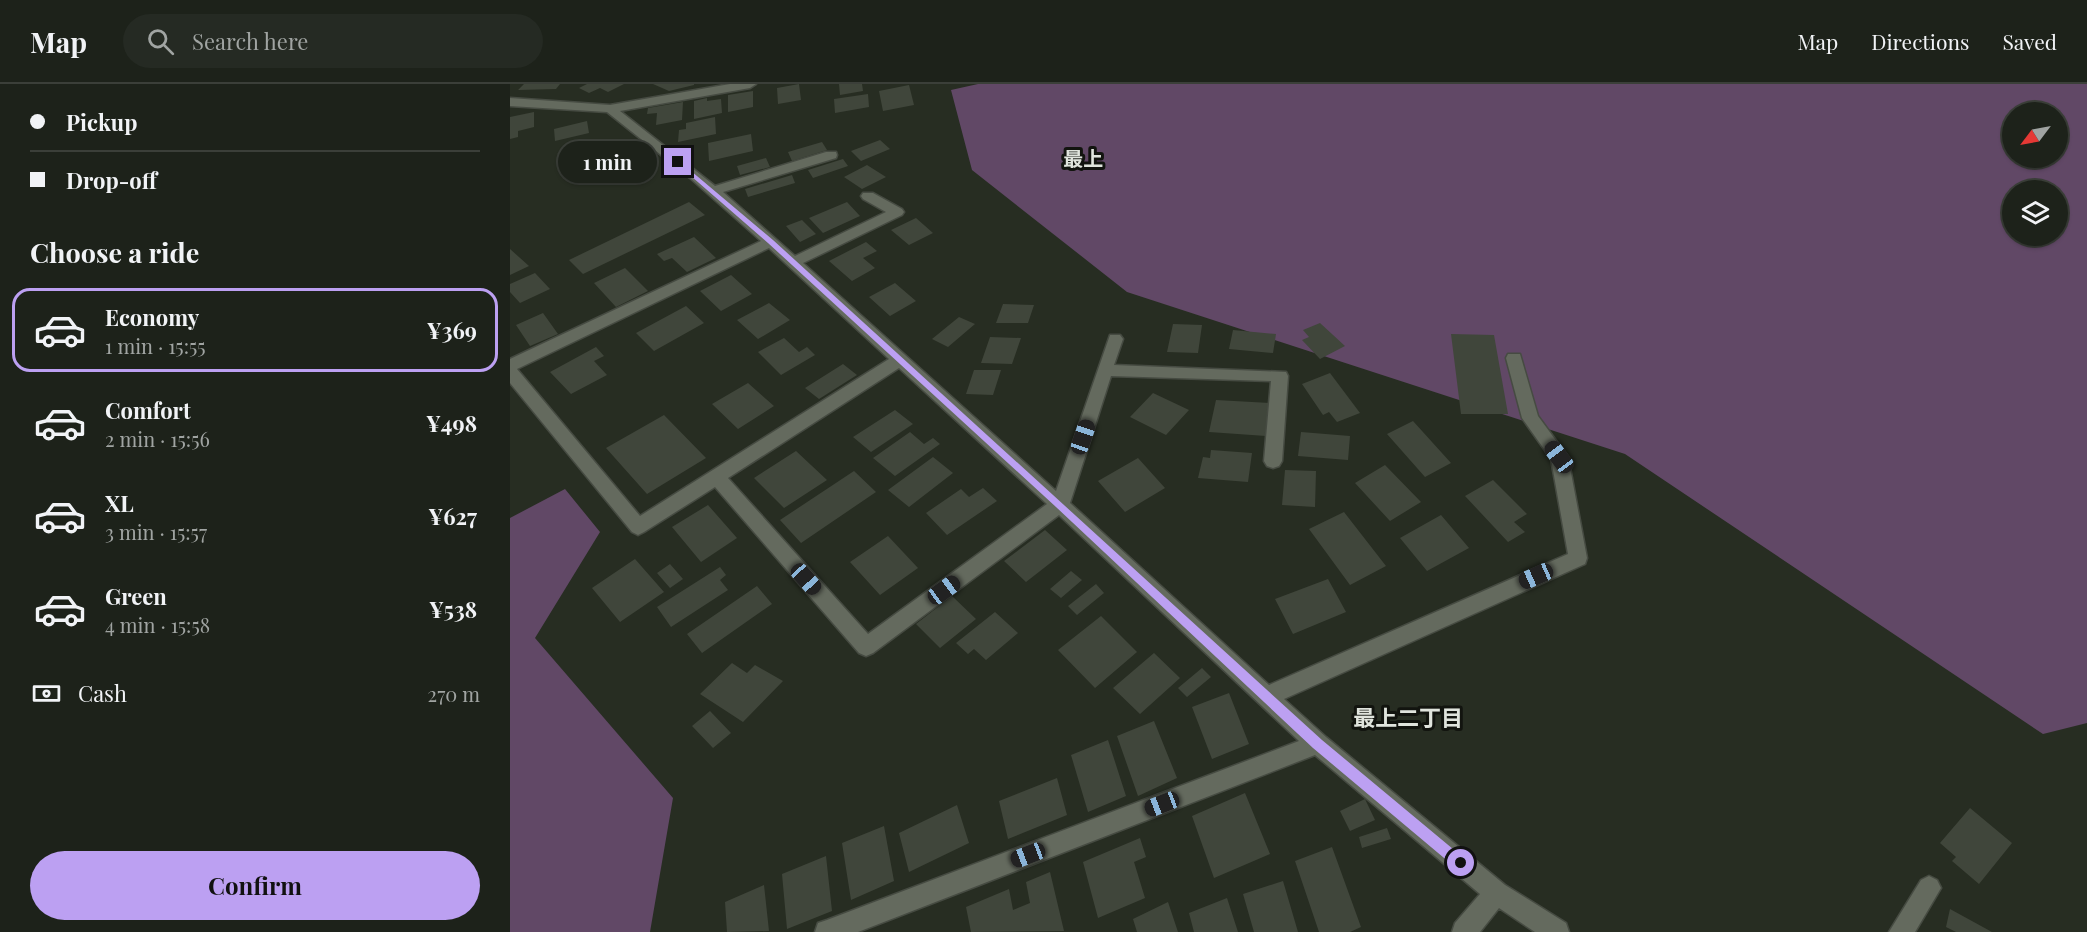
<!DOCTYPE html>
<html lang="en">
<head>
<meta charset="utf-8">
<style>
	:root { --surface:#1d221a; --page:#252a23; --text:#f1f3f6; --muted:#a0a4a2; --line:#3b3f39; --accent:#bca0f2 }
	body { margin:0; font-family:"Playfair Display","Noto Sans JP",serif; background:var(--page); color:var(--text); height:100vh; display:flex; flex-direction:column; font-size:22px; white-space:nowrap }
	* { box-sizing:border-box; margin:0 }
	p { font-size:20px; color:var(--muted) }
	.icon { flex:none; width:33px; height:33px; fill:none; stroke:currentColor; stroke-width:2; stroke-linecap:round; stroke-linejoin:round }
	.map { position:relative; flex:1; overflow:hidden }
	.panel { display:flex; flex-direction:column; background:var(--surface); width:510px }
	.panel>* { flex:none }
	.guide { display:grid; align-content:center; height:132px; padding:0 30px; background:var(--surface) }
	.needle { width:39px; rotate:238deg }
	.controls { position:absolute; left:1492px; top:18px; display:grid; gap:12px }
	.controls a { display:grid; place-items:center; width:66px; height:66px; border-radius:50%; background:var(--surface); box-shadow:0 2px 4px #0004,0 0 0 2px var(--line); font-size:30px }
	.end { position:absolute; width:27px; height:27px; margin:-14px; border:8px solid #bca0f2; background:#111; box-shadow:0 0 0 3px #111 }
	.from { border-radius:50% }
	.bubble { position:absolute; height:42px; border-radius:21px; background:var(--surface); box-shadow:0 2px 4px #0004,0 0 0 2px var(--line); font-size:20px; font-weight:700; line-height:42px; text-align:center }
	.car { position:absolute; width:18px; height:36px; margin:-18px -9px; border-radius:8px; box-shadow:0 0 4px 2px #0007; background:linear-gradient(#222 24%,#8ab4d8 0 40%,#222 0 76%,#8ab4d8 0 86%,#222 0) }
	.guide b { display:flex; align-items:center; gap:21px; height:57px; font-size:22px }
	.guide b+b { border-top:2px solid var(--line) }
	.guide i { width:15px; height:15px; background:var(--text) }
	ul { padding:0; list-style:none }
	li { display:flex; align-items:center; gap:18px; height:84px; margin:0 12px 9px; padding:0 18px; border:3px solid transparent; border-radius:18px }
	li div { flex:1 }
	li b { display:block; font-size:22px }
	li em { font-style:normal; font-weight:700 }
	li.active { border-color:var(--accent) }
	li>.icon { width:54px; height:54px; stroke-width:1.5 }
	h2 { padding:0 30px; font-size:27px; line-height:72px }
	.pay { display:flex; align-items:center; gap:15px; height:66px; padding:0 30px; font-size:22px }
	.pay p { margin-inline-start:auto }
	.cta { display:flex; gap:12px; margin-top:auto; padding:12px 30px }
	.cta a { flex:1; height:69px; border-radius:36px; background:var(--accent); color:#111; font-size:24px; font-weight:700; line-height:69px; text-align:center }
	header { display:flex; align-items:center; gap:36px; box-sizing:border-box; height:84px; padding:0 30px; background:var(--surface); border-bottom:2px solid var(--line) }
	header strong { font-size:28px }
	nav { display:flex; gap:33px; margin-inline-start:auto; font-size:21px }
	.search { width:420px; height:54px; background:var(--page); display:flex; align-items:center; gap:15px; box-sizing:border-box; padding:0 21px; border-radius:33px; color:var(--muted); font-size:22px }
	main { display:flex; flex:1; min-height:0 }
	.map>svg:first-child { display:block }
	.green { fill:#614866; fill-rule:evenodd }
	.building { fill:#40463b }
	.lines { fill:none; stroke-linecap:round; stroke-linejoin:round }
	.minor-casing { stroke:#464b42; stroke-width:3 }
	.minor { fill:#646a5e; fill-rule:evenodd }
	.route { fill:#bca0f2 }
	.labels { text-anchor:middle; dominant-baseline:central; stroke-width:6; stroke-linejoin:round; paint-order:stroke }
	.far-quarter-label { font-size:20px; font-weight:bold; fill:#e0e4dd; stroke:#12140f }
	.neighbourhood-label { font-size:22px; font-weight:bold; fill:#e0e4dd; stroke:#12140f }
</style>
</head>
<body>
<header>
<strong>Map</strong>
<div class="search"><svg class="icon" aria-label="search" viewBox="0 0 24 24"><circle cx="10" cy="10" r="6"/><path d="M15 15l6 6"/></svg>Search here</div>
<nav><a>Map</a><a>Directions</a><a>Saved</a></nav>
</header>
<main>
<section class="panel">
<div class="guide">
<b><i class="from"></i>Pickup</b>
<b><i></i>Drop-off</b>
</div>
<h2>Choose a ride</h2>
<ul>
<li class="active"><svg class="icon" aria-label="car" viewBox="0 0 24 24"><path d="M5 17H2v-5l4-1 3-4h7l3 4 3 1v5h-3M9 17h6M6 11h13"/><circle cx="7" cy="17" r="2"/><circle cx="17" cy="17" r="2"/></svg><div><b>Economy</b><p>1 min · 15:55</p></div><em>¥369</em></li>
<li><svg class="icon" aria-label="car" viewBox="0 0 24 24"><path d="M5 17H2v-5l4-1 3-4h7l3 4 3 1v5h-3M9 17h6M6 11h13"/><circle cx="7" cy="17" r="2"/><circle cx="17" cy="17" r="2"/></svg><div><b>Comfort</b><p>2 min · 15:56</p></div><em>¥498</em></li>
<li><svg class="icon" aria-label="car" viewBox="0 0 24 24"><path d="M5 17H2v-5l4-1 3-4h7l3 4 3 1v5h-3M9 17h6M6 11h13"/><circle cx="7" cy="17" r="2"/><circle cx="17" cy="17" r="2"/></svg><div><b>XL</b><p>3 min · 15:57</p></div><em>¥627</em></li>
<li><svg class="icon" aria-label="car" viewBox="0 0 24 24"><path d="M5 17H2v-5l4-1 3-4h7l3 4 3 1v5h-3M9 17h6M6 11h13"/><circle cx="7" cy="17" r="2"/><circle cx="17" cy="17" r="2"/></svg><div><b>Green</b><p>4 min · 15:58</p></div><em>¥538</em></li>
</ul>
<div class="pay"><svg class="icon" aria-label="cash" viewBox="0 0 24 24"><path d="M3 7h18v10H3z"/><circle cx="12" cy="12" r="2"/></svg>Cash<p>270 m</p></div>
<div class="cta"><a>Confirm</a></div>
</section>
<div class="map">
<svg width="1577" height="848" viewBox="0 0 1577 848">
	<rect width="100%" height="100%" fill="#272d22"/>
	<path class="green" d="M468,0H1577V639L1533,650L1115,370L617,208L462,86L441,6ZM1503,28H1548V74H1503ZM1503,106H1548V152H1503Z
		M55,405L90,448L25,554L163,714L140,848H0V434Z"/>
	<path class="building" d="M14,0H50L46,5L8,6Z
		M77,0H114L98,8L90,4L79,9L69,4Z
		M143,0H184V1L159,7Z
		M289,0L291,16L268,20L267,4Z
		M329,0H352L353,7L330,11Z
		M399,1L404,21L373,27L369,7Z
		M243,7V23L218,28V11Z
		M358,10L359,23L325,29L324,15Z
		M197,14V17L211,15L212,29L184,35V17Z
		M173,18L172,36L146,41L147,29L137,30L138,24Z
		M24,28V43L8,47V53L0,55V33Z
		M205,33L206,50L168,58L169,46L176,45V39Z
		M77,37L79,49L45,57L44,45Z
		M241,50L243,67L199,77L198,59Z
		M370,56L380,65L351,77L341,67Z
		M312,58L317,66L282,77L278,68Z
		M105,66L102,78L60,84L63,73Z
		M256,74L260,83L230,91L227,82Z
		M333,75L338,82L303,94L298,86Z
		M357,81L376,93L352,105L334,93Z
		M282,91L285,99L238,113L235,105Z
		M179,118L195,131L73,190L59,176Z
		M337,118L350,132L313,149L299,134Z
		M406,134L423,149L399,161L381,146Z
		M292,136L306,150L290,158L276,142Z
		M184,153L206,174L177,188L162,174L154,177L147,170Z
		M356,158L367,167L353,174L365,184L342,197L319,177Z
		M0,165L19,182L0,191Z
		M115,184L138,207L106,223L84,199Z
		M25,189L40,205L10,219L0,208V200Z
		M221,191L242,210L211,227L190,207Z
		M385,199L406,217L380,232L359,213Z
		M259,219L280,236L248,255L227,236Z
		M493,220L524,221L518,239H486Z
		M176,222L194,239L144,267L126,249Z
		M33,229L48,250L20,262L6,241Z
		M449,233L465,240L438,263L422,255Z
		M810,239L835,262L810,275L792,256L799,253L793,246Z
		M663,240L692,241L688,269L657,268Z
		M723,246L766,250L763,269L719,265Z
		M941,250L984,251L998,330H951Z
		M480,253L511,254L502,280L471,279Z
		M274,254L289,268L297,263L305,271L271,291L248,268Z
		M86,263L94,272L84,277L97,291L61,310L40,288Z
		M333,280L347,291L309,315L295,304Z
		M464,286H491L483,311L456,310Z
		M820,289L850,329L827,338L819,328L813,331L792,300Z
		M238,299L264,322L228,345L202,320Z
		M643,309L679,326L656,351L620,333Z
		M706,316L760,319L756,352L699,348Z
		M385,326L403,340L361,368L343,353Z
		M154,331L196,374L137,410L96,364Z
		M903,337L941,379L915,393L877,350Z
		M400,348L414,360L423,354L430,360L385,392L363,374Z
		M791,348L840,352L838,376L788,372Z
		M701,366L742,369L738,398L688,394L693,373L700,374Z
		M286,367L317,396L274,424L244,394Z
		M423,373L443,389L399,423L378,406Z
		M628,374L655,404L615,428L588,397Z
		M875,381L911,418L880,437L845,399Z
		M775,386L806,387L805,423L772,421Z
		M344,387L366,408L291,459L270,436Z
		M983,396L1017,430L1004,438L1015,448L998,458L955,412Z
		M473,404L487,417L437,451L416,429L451,405L459,413Z
		M198,421L227,454L191,478L162,443Z
		M834,428L876,482L840,501L799,445Z
		M931,431L959,464L917,487L890,454Z
		M535,446L557,466L516,498L494,477Z
		M378,452L408,484L370,511L340,478Z
		M125,475L154,508L110,538L82,504Z
		M160,480L173,495L160,504L147,489Z
		M210,483L216,491L210,496L218,506L161,543L147,523Z
		M561,487L572,496L551,514L540,505Z
		M818,495L836,528L783,550L765,515Z
		M586,500L594,509L567,531L558,522Z
		M247,502L262,520L192,569L177,550Z
		M442,512L466,535L430,564L406,540Z
		M485,528L508,549L476,576L464,565L458,570L446,559Z
		M591,532L627,568L585,604L548,566Z
		M644,569L670,594L630,630L603,604Z
		M222,579L237,589L245,581L273,597L233,638L190,610Z
		M692,584L701,593L677,613L668,604Z
		M719,609L739,660L702,675L682,623Z
		M200,627L221,649L203,664L182,642Z
		M644,637L667,694L628,712L607,652Z
		M598,656L616,712L578,728L561,671Z
		M547,694L557,731L498,755L489,717Z
		M735,709L760,770L704,794L682,732Z
		M855,715L865,736L840,747L830,727Z
		M447,721L459,759L399,788L389,749Z
		M1460,724L1502,759L1469,800L1442,777L1446,773L1430,759Z
		M374,742L384,797L341,816L332,759Z
		M877,744L881,755L852,764L849,753Z
		M630,754L636,773L624,778L635,814L588,834L573,778Z
		M822,763L851,843L840,848H809L785,777Z
		M316,772L322,827L277,845L272,790Z
		M540,788L554,847L461,848L456,823L499,805L503,826L520,819L516,798Z
		M773,797L788,848H744L733,810Z
		M254,801L259,847L217,848L215,818Z
		M717,814L728,848H684L679,829Z
		M658,818L668,848H627L623,835Z
		M1440,825L1482,848H1446L1436,843Z"/>
	<g class="lines">
		<g class="minor-casing">
			<path id="minor" d="M220,0H246L240,4L110,27L205,102L316,68H326L327,71L326,74L213,108L285,172L376,128L353,115L351,112L353,109H363L392,125L394,128L392,131L293,179L546,407L600,251H610L613,255L604,281L776,288L778,292L772,377L769,382L763,384L757,382L754,377L761,297L601,292L560,419L759,601L1058,470L1041,375L1012,334L996,274L998,270H1010L1028,332L1058,373L1077,474L1075,480L774,615L816,653L995,801L1056,839L1059,848H1025L989,824L970,848H942L945,839L970,810L805,671L348,848H305L308,839L317,836L789,657L549,431L363,569L356,572L349,569L205,403L134,448L128,451L122,448L0,299V275L251,157L180,94L97,28L0,22V14L100,21ZM259,164L379,275L130,432L7,285ZM389,284L537,420L358,550L218,394Z
				M1419,792L1427,796L1431,804L1405,848H1379L1411,796Z"/>
		</g>
		<use href="#minor" class="minor"/>
	</g>
	<path class="route" d="M168,76L263,156L812,656L955,775L957,779L955,784L951,786L946,784L803,664L546,423L258,159L166,79Z"/>
	<g class="labels">
		<g class="far-quarter-label">
			<text x="573" y="73">最上</text>
		</g>
		<g class="neighbourhood-label">
			<text x="898" y="633">最上二丁目</text>
		</g>
	</g>
</svg>
<div class="controls">
<a><svg class="needle" viewBox="-14 -14 28 28"><path d="M0-13l5 13h-10z" fill="#e53935"/><path d="M0 13l5-13h-10z" fill="#a0a4a2"/></svg></a>
<a><svg class="icon" aria-label="layers" viewBox="0 0 24 24"><path d="M12 4l9 5-9 5-9-5zM3 14l9 5 9-5"/></svg></a>
</div>
<i class="end from" style="left:951px;top:779px"></i>
<i class="end" style="left:168px;top:78px"></i>
<div class="bubble" style="left:48px;top:57px;width:99px">1 min</div>
<i class="car" style="left:573px;top:353px;rotate:19deg"></i>
<i class="car" style="left:1049px;top:373px;rotate:323deg"></i>
<i class="car" style="left:1026px;top:492px;rotate:246deg"></i>
<i class="car" style="left:296px;top:495px;rotate:138deg"></i>
<i class="car" style="left:434px;top:506px;rotate:54deg"></i>
<i class="car" style="left:652px;top:720px;rotate:249deg"></i>
<i class="car" style="left:518px;top:771px;rotate:249deg"></i>
</div>
</main>
</body>
</html>
